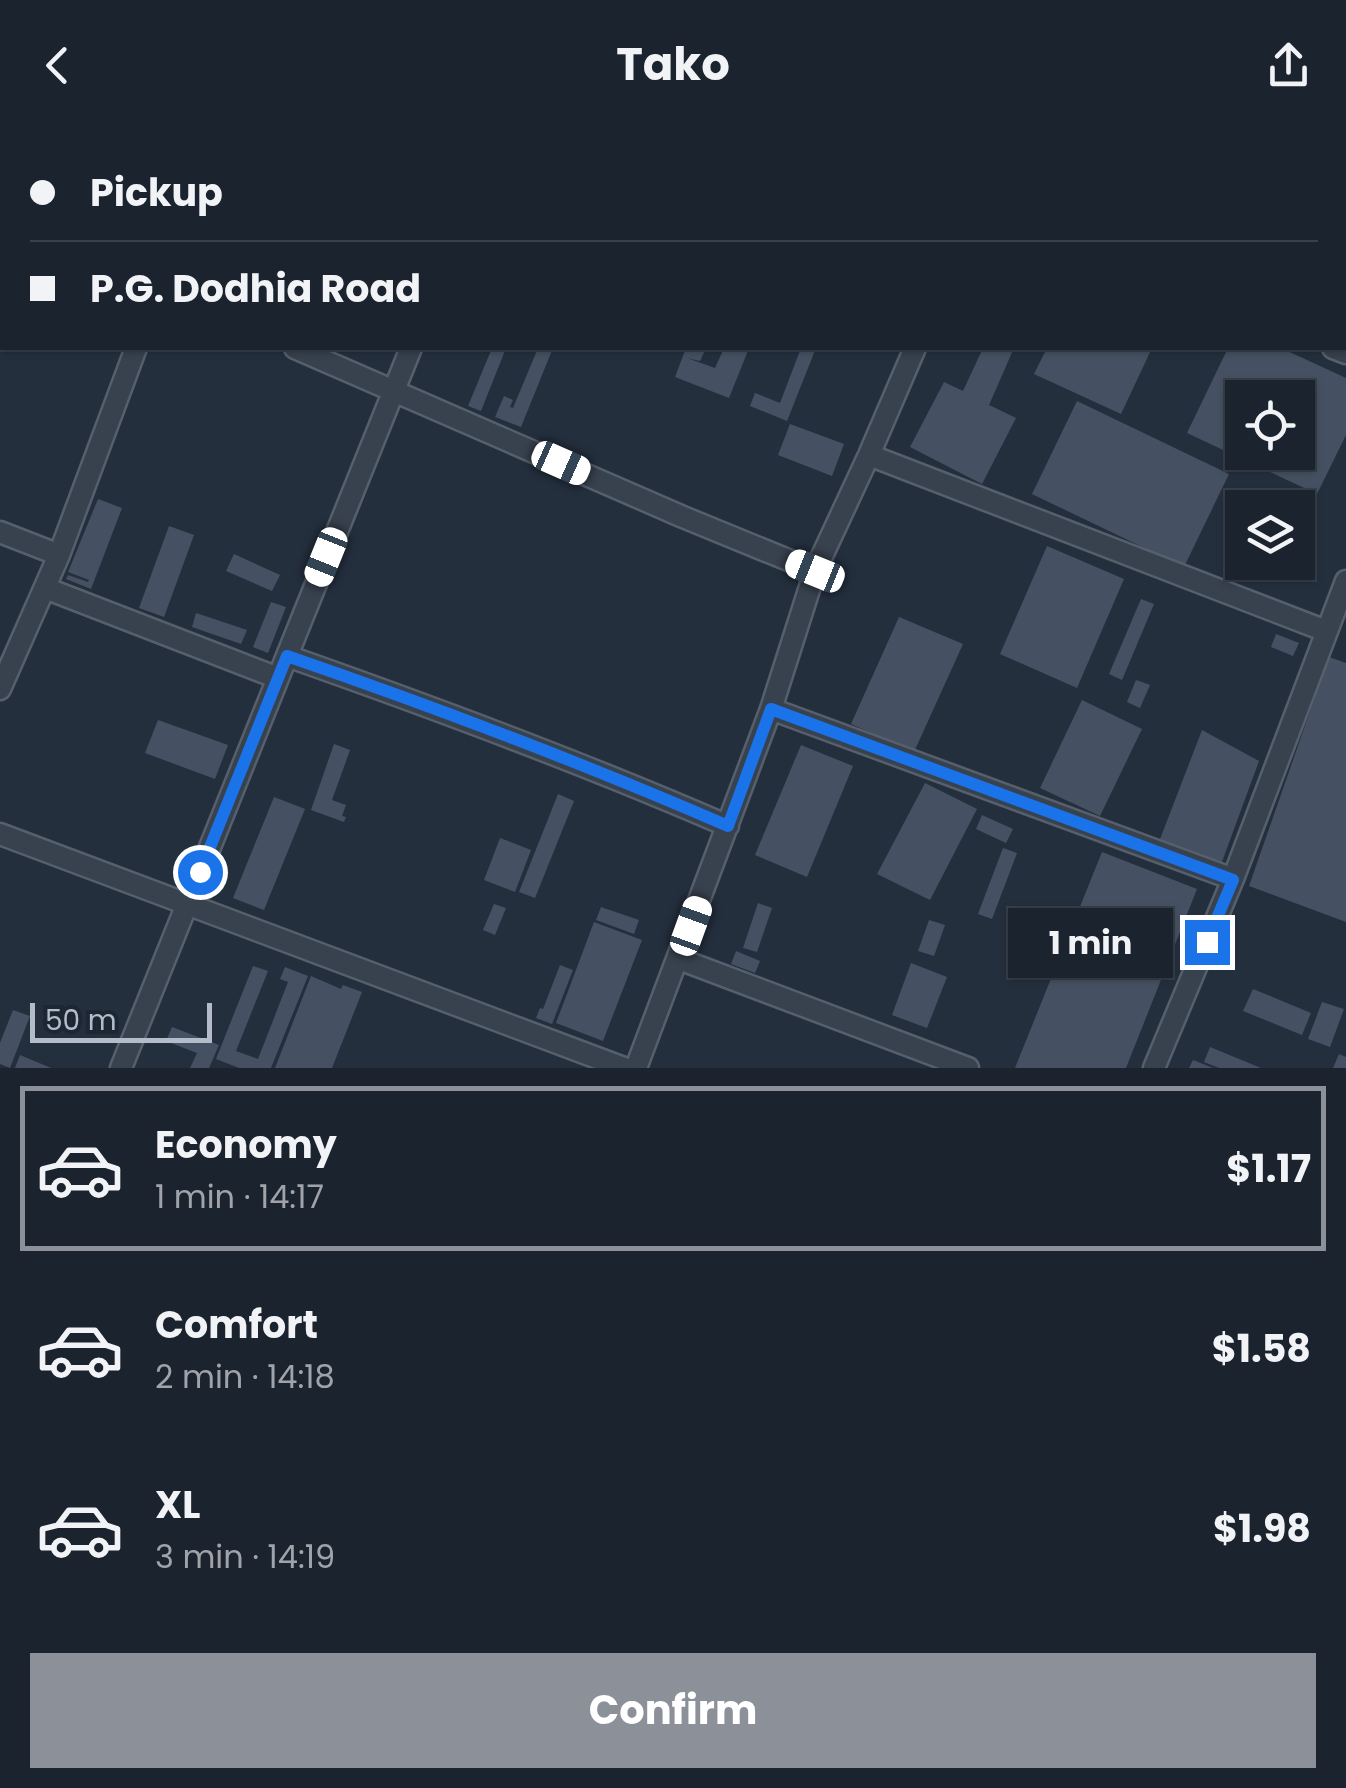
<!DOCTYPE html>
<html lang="en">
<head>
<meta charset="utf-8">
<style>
	:root { --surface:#1b232e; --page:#242b36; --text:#f1f3f6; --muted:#a0a4aa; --line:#39404a; --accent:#8c9099 }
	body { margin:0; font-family:Poppins,sans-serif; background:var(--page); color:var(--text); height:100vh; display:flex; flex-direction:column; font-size:38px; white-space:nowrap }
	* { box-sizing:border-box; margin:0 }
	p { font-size:32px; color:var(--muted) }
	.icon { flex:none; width:55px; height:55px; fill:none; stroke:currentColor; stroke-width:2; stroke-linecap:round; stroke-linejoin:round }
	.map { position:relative; height:938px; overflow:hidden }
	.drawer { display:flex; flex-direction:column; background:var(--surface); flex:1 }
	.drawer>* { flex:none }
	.top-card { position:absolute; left:0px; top:0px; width:1348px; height:220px; box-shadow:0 2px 8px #0004,0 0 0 2px var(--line); display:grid; align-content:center; height:220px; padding:0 30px; background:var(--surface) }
	.controls { position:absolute; left:1225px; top:250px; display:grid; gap:20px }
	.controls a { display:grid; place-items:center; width:90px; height:90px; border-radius:0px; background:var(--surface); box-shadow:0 2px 8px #0004,0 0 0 2px var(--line); font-size:50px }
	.scale { position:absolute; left:30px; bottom:25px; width:182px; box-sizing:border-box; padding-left:10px; border:5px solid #b4bcc9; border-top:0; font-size:28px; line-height:35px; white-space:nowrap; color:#b4bcc9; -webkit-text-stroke:8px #1d2633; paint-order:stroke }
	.end { position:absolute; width:45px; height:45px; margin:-22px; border:12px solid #1a73e8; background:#fff; box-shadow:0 0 0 5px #fff }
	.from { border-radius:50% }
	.bubble { position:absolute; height:70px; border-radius:0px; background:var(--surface); box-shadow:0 2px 8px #0004,0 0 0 2px var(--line); font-size:32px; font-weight:700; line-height:70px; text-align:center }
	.car { position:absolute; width:30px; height:60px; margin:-30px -15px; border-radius:12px; box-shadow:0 0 8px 2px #0007; background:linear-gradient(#fff 24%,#345 0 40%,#fff 0 76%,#345 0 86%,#fff 0) }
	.top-card b { display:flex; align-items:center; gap:35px; height:95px; font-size:38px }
	.top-card b+b { border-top:2px solid var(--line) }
	.top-card i { width:25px; height:25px; background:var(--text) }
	ul { padding:18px 0 0; list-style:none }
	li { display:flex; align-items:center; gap:30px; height:165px; margin:0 20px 15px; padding:0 10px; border:5px solid transparent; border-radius:0px }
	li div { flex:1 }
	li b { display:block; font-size:38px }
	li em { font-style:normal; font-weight:700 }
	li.active { border-color:var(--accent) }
	li>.icon { width:90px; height:90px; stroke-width:1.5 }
	.button { display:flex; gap:20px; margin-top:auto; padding:20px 30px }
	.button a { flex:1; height:115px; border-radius:0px; background:var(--accent); color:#fff; font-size:40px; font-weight:700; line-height:115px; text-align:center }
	header { display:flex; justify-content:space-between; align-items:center; height:130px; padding:0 30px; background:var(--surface); font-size:45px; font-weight:700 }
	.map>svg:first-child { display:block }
	.building { fill:#455162; fill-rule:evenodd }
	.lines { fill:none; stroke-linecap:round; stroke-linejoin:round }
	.minor-casing { stroke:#565f6c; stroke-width:25 }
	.minor { stroke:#38414e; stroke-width:20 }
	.route { stroke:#1a73e8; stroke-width:12 }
</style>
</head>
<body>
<header><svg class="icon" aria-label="back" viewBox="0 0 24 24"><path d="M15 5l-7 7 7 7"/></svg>Tako<svg class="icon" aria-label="share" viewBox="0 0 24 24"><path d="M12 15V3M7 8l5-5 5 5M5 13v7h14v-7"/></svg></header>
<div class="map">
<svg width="1346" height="938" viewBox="0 0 1346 938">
	<rect width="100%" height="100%" fill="#242f3e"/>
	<path class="building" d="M492,218H506L481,281L468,276Z
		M538,218H553L521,297L495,287L504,266L513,270L510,277L513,278Z
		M686,218H706L700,231L687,228L715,238L724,218H749L729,268L675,247Z
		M801,218H816L787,291L750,276L755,263L780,273Z
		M983,218H1014L989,275L1016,288L982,354L910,317L944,252L963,261Z
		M1047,218H1152L1121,284L1034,244Z
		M1228,218H1281L1346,248V305L1317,364L1187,303ZM1242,268H1298V322H1242Z
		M1077,271L1229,344L1184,437L1032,364Z
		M790,294L844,314L832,346L778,325Z
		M98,369L122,378L91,459L66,449L68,445L88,452L89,450L68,442Z
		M169,396L194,405L164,487L139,478Z
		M1047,416L1124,449L1077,558L1000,524Z
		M234,424L280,445L272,461L226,441Z
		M1141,469L1154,474L1122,550L1109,544Z
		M271,472L286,477L268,523L253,517Z
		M196,483L247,500L241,514L192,497Z
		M899,487L963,514L914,622L851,594Z
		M1276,504L1299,513L1293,526L1271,517Z
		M1329,527L1346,533V792L1249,756Z
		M1136,550L1150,555L1140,578L1127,572Z
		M1082,570L1142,599L1100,686L1040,658Z
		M158,590L228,615L215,649L145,623Z
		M1202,600L1259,631L1219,740L1157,717Z
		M334,614L350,620L332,670L346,675L342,686L346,687L344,692L311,680Z
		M801,615L853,636L807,747L755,725Z
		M925,653L977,679L930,770L877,744Z
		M558,664L574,671L535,768L519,762Z
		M274,667L305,679L264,780L233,768Z
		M982,685L1013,699L1006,713L976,699Z
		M500,708L531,720L515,762L484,750Z
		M1003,718L1017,723L992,789L978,784Z
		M1102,722L1197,759L1126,938H1015Z
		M758,773L772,778L757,822L743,818Z
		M494,774L506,778L495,805L483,800Z
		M601,777L639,790L634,804L596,790Z
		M929,790L945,795L934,826L918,821Z
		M594,792L642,810L603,911L556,893Z
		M736,821L760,831L755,843L731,834Z
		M911,833L947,847L927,898L892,885Z
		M560,835L573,840L552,894L536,888L540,878L543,879Z
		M253,836L268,841L236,921L258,929L288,852L280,849L285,837L308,846L271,938H239L216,929Z
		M311,846L341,859L343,855L362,862L332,938H275Z
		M1253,859L1311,883L1302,905L1243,881Z
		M1322,872L1344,879L1330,917L1308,909Z
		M13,880L30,886L10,938L0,934V913Z
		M172,897L219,915L209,938H190L197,923L166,911Z
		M1210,917L1261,938H1219L1204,932Z
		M1339,924L1346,927V938H1333Z
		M20,925L51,938H15Z
		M1193,930L1213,938H1189Z"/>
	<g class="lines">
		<g class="minor-casing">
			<path id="minor" d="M416,0L422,2
				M226,2L227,0
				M499,2L500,0
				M1008,2L1009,0
				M0,118H2
				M295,218L683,387L815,441
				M1333,218L1346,223
				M869,325L1326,501
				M0,402L59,425
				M45,458L278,548
				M287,526C435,578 583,633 728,696
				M0,559L59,425L136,218
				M771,579L1233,749
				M0,704L624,938
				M679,829L968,938
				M121,938L411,218
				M636,938L771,579L815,441L869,325L915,218
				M1154,938L1233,749L1346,451"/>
		</g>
		<use href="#minor" class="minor"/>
	</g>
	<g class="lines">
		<path class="route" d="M200,742L287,526C435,577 583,633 728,696L771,579L1233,750L1207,812"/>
	</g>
</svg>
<div class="controls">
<a><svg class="icon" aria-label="locate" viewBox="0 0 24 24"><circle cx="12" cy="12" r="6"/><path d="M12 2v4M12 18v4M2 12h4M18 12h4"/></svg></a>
<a><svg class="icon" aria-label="layers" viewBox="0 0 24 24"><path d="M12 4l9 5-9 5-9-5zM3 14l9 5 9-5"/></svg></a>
</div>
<div class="scale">50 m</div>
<i class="end from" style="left:200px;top:742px"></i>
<i class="end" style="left:1207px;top:812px"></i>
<div class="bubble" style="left:1008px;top:778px;width:165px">1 min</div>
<i class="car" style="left:561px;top:333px;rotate:114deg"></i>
<i class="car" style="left:326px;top:427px;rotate:202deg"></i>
<i class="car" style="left:815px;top:441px;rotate:292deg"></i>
<i class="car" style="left:691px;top:796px;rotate:20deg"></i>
<div class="top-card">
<b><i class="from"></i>Pickup</b>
<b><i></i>P.G. Dodhia Road</b>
</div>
</div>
<section class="drawer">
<ul>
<li class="active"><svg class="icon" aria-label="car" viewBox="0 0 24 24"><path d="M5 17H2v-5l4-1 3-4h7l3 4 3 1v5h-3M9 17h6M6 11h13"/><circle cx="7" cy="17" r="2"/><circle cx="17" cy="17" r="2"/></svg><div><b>Economy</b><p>1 min · 14:17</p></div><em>$1.17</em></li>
<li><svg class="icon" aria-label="car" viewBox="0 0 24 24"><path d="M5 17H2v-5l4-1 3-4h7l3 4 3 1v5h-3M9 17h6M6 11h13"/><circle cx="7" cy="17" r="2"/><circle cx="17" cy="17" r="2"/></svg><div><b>Comfort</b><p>2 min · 14:18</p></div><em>$1.58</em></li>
<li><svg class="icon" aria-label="car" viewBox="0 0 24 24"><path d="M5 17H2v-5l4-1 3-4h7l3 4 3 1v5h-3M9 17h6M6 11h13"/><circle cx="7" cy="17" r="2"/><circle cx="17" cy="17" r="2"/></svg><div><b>XL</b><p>3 min · 14:19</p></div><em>$1.98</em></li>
</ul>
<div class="button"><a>Confirm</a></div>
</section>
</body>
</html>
